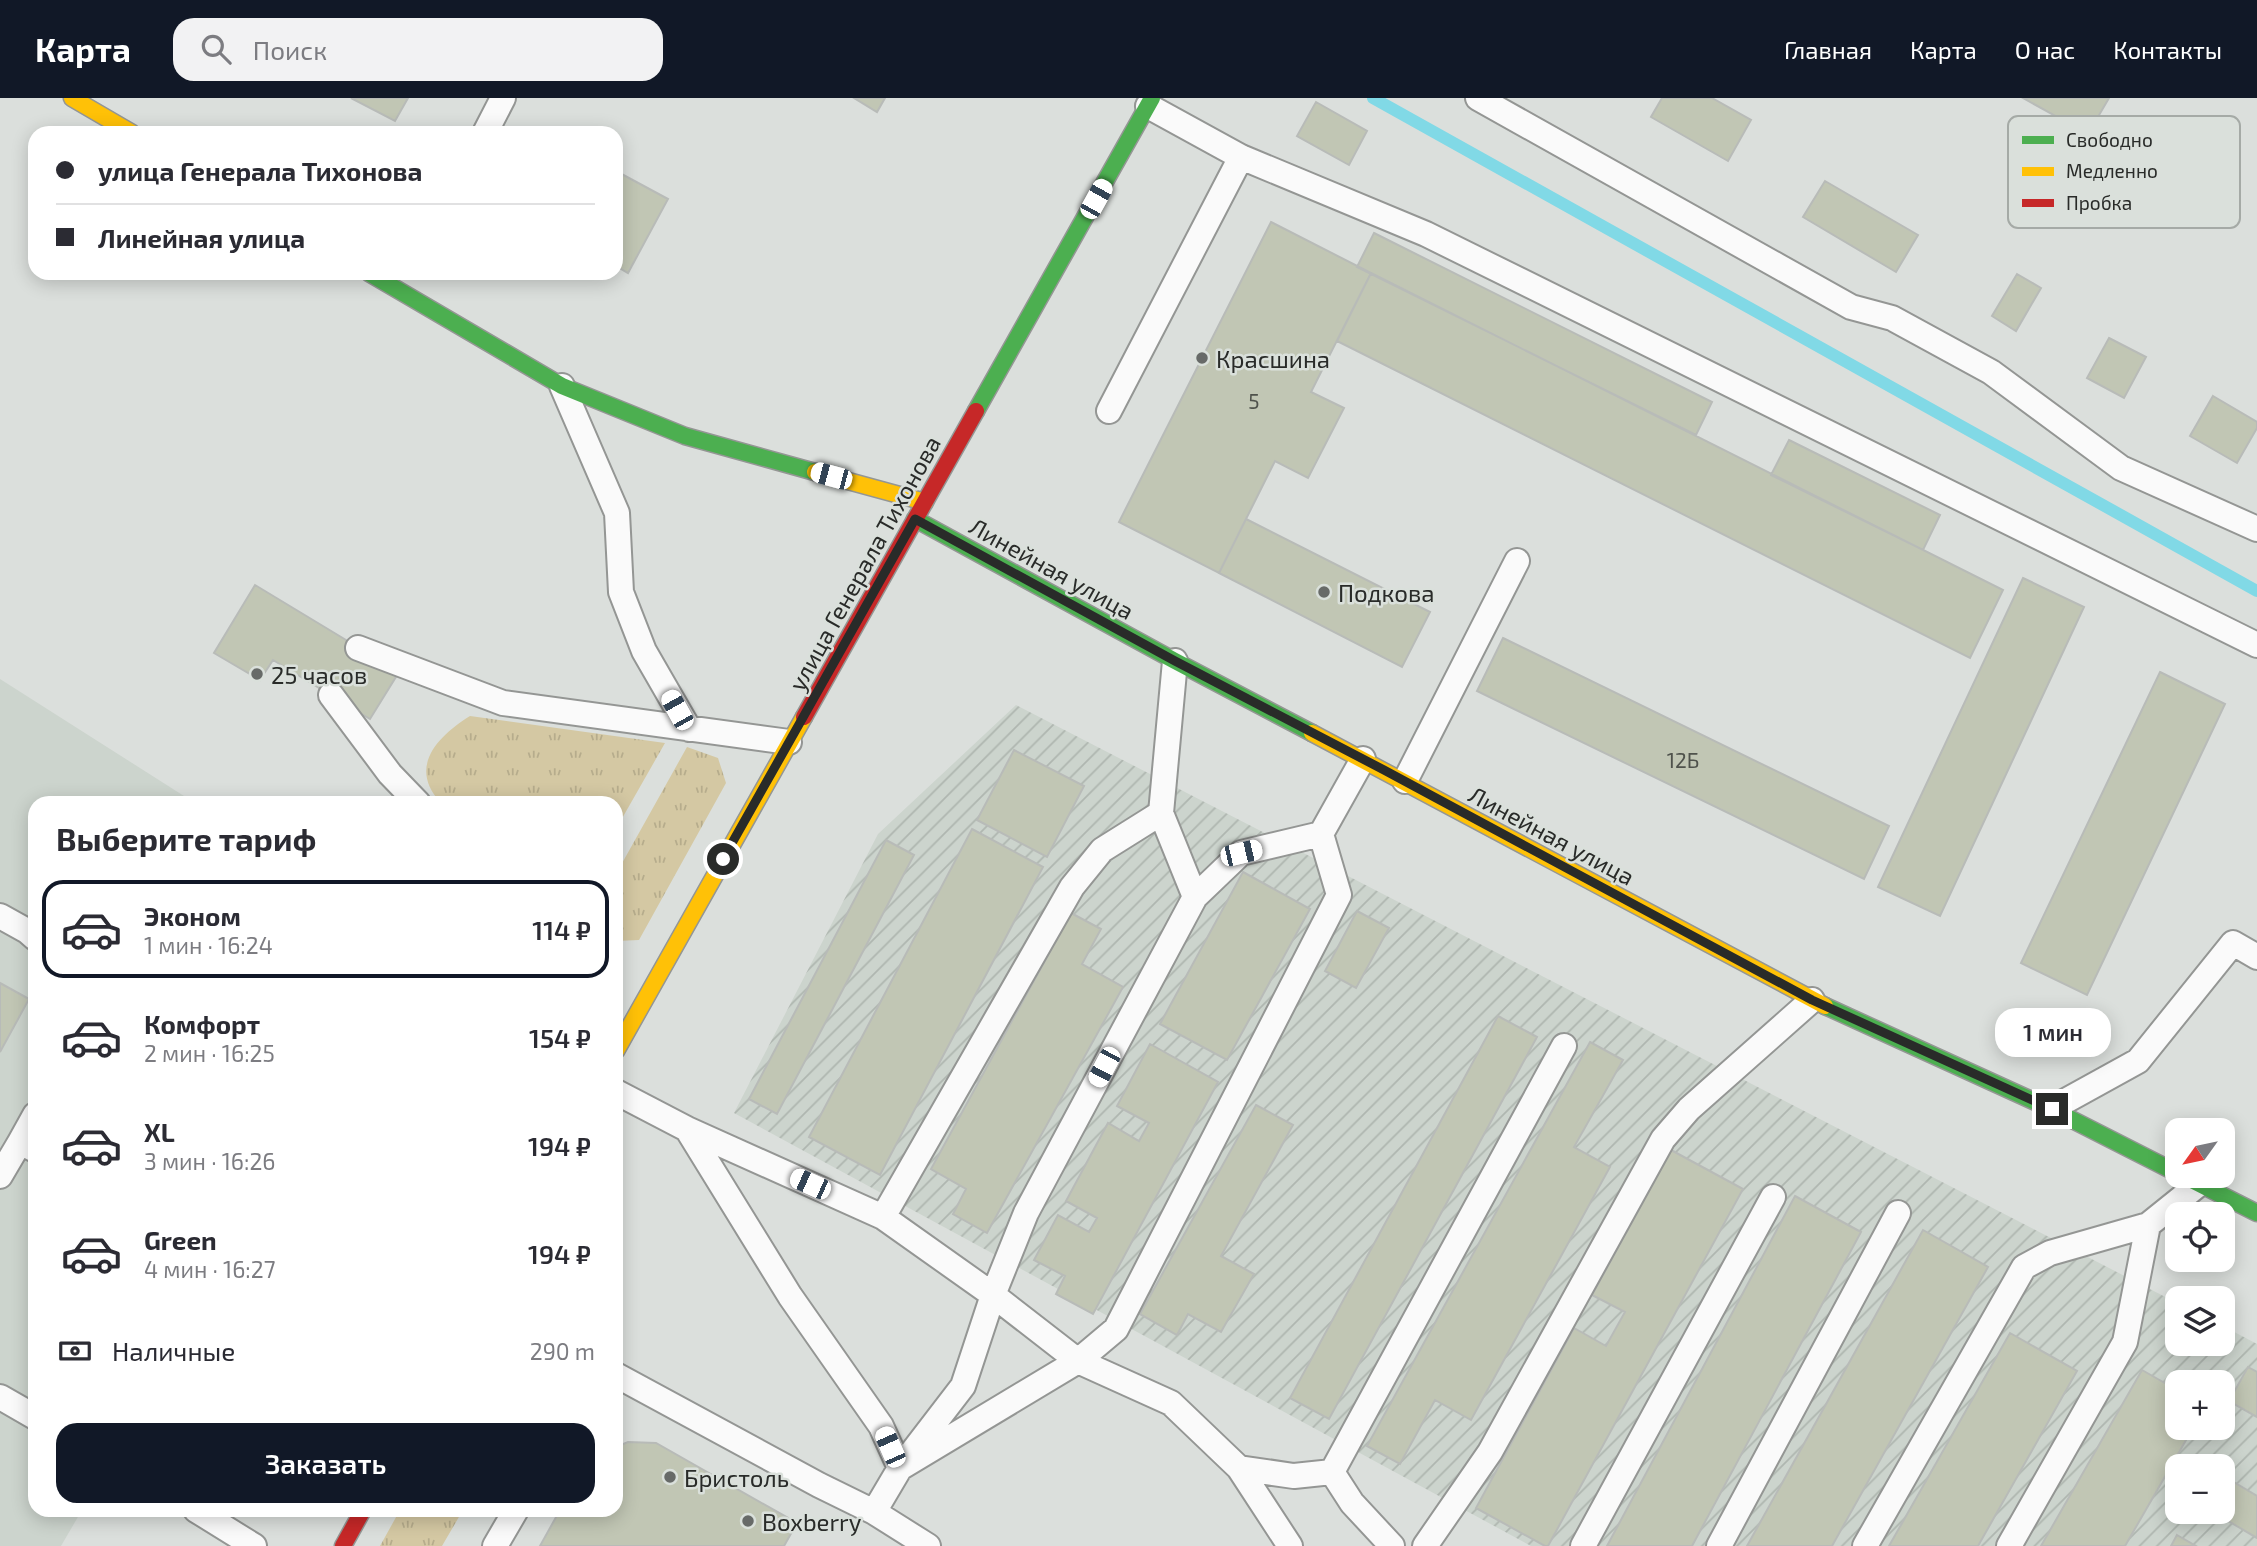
<!DOCTYPE html>
<html lang="ru">
<head>
<meta charset="utf-8">
<style>
	:root { --surface:#fff; --page:#f2f2f3; --text:#2b2b33; --muted:#7c7c81; --line:#e1e1e2; --accent:#111827 }
	body { margin:0; font-family:"Exo 2",sans-serif; background:var(--page); color:var(--text); height:100vh; display:flex; flex-direction:column; font-size:26px; white-space:nowrap }
	* { box-sizing:border-box; margin:0 }
	p { font-size:23px; color:var(--muted) }
	.icon { flex:none; width:38px; height:38px; fill:none; stroke:currentColor; stroke-width:2; stroke-linecap:round; stroke-linejoin:round }
	.map { position:relative; flex:1; overflow:hidden }
	.panel { position:absolute; left:28px; top:698px; width:595px; height:721px; display:flex; flex-direction:column; background:var(--surface); border-radius:21px; box-shadow:0 4px 18px #0003 }
	.panel>* { flex:none }
	.top-card { position:absolute; left:28px; top:28px; width:595px; height:154px; border-radius:21px; box-shadow:0 4px 18px #0003; display:grid; align-content:center; height:154px; padding:0 28px; background:var(--surface) }
	.needle { width:46px; rotate:237deg }
	.controls { position:absolute; left:2165px; top:1020px; display:grid; gap:14px }
	.controls a { display:grid; place-items:center; width:70px; height:70px; border-radius:14px; background:var(--surface); box-shadow:0 4px 18px #0003; font-size:35px }
	.end { position:absolute; width:32px; height:32px; margin:-16px; border:9px solid #292b29; background:#fff; box-shadow:0 0 0 4px #fff }
	.from { border-radius:50% }
	.bubble { position:absolute; height:49px; border-radius:21px; background:var(--surface); box-shadow:0 4px 18px #0003; font-size:23px; font-weight:600; line-height:49px; text-align:center }
	.car { position:absolute; width:21px; height:42px; margin:-21px -10px; border-radius:9px; box-shadow:0 0 5px 2px #0007; background:linear-gradient(#fff 24%,#345 0 40%,#fff 0 76%,#345 0 86%,#fff 0) }
	.top-card b { display:flex; align-items:center; gap:24px; height:66px; font-size:26px }
	.top-card b+b { border-top:2px solid var(--line) }
	.top-card i { width:18px; height:18px; background:var(--text) }
	ul { padding:0; list-style:none }
	li { display:flex; align-items:center; gap:21px; height:98px; margin:0 14px 10px; padding:0 14px; border:4px solid transparent; border-radius:21px }
	li div { flex:1 }
	li b { display:block; font-size:26px }
	li em { font-style:normal; font-weight:600 }
	li.current { border-color:var(--accent) }
	li>.icon { width:63px; height:63px; stroke-width:1.5 }
	h2 { padding:0 28px; font-size:32px; line-height:84px }
	.pay { display:flex; align-items:center; gap:18px; height:77px; padding:0 28px; font-size:26px }
	.pay p { margin-inline-start:auto }
	.button { display:flex; gap:14px; margin-top:auto; padding:14px 28px }
	.button a { flex:1; height:80px; border-radius:21px; background:var(--accent); color:#fff; font-size:28px; font-weight:600; line-height:80px; text-align:center }
	header { display:flex; align-items:center; gap:42px; box-sizing:border-box; height:98px; padding:0 35px; background:var(--accent); color:#fff }
	header strong { font-size:33px }
	nav { display:flex; gap:38px; margin-inline-start:auto; font-size:24px }
	.search { width:490px; height:63px; background:var(--page); display:flex; align-items:center; gap:18px; box-sizing:border-box; padding:0 24px; border-radius:21px; color:var(--muted); font-size:26px }
	.map>svg:first-child { display:block }
	.built { fill:#ccd4cd }
	.industrial { fill:url(#industrial-furrows); fill-rule:evenodd }
	.grass { fill:url(#grass-tufts) }
	.lines { fill:none; stroke-linecap:round; stroke-linejoin:round }
	.stream { stroke:#81d9e6; stroke-width:12 }
	.building { fill:#c1c6b4; stroke:#b8bbb8; stroke-width:2 }
	.lane-casing { stroke:#949694; stroke-width:28 }
	.fast-casing { stroke:#949694; stroke-width:19 }
	.slow-casing { stroke:#949694; stroke-width:19 }
	.jam-casing { stroke:#949694; stroke-width:19 }
	.lane { stroke:#fafafa; stroke-width:24 }
	.fast { stroke:#4caf50; stroke-width:16 }
	.slow { stroke:#ffc107; stroke-width:16 }
	.jam { stroke:#c62828; stroke-width:16 }
	.route { stroke:#292b29; stroke-width:9 }
	.poi-dot { fill:#676a68; stroke:#dae0db; stroke-width:2.5 }
	.labels { text-anchor:middle; dominant-baseline:central; stroke-width:5; stroke-linejoin:round; paint-order:stroke }
	.number-label { font-size:21px; fill:#4f524c }
	.poi-label { font-size:24px; fill:#292b29; stroke:#dae0db; text-anchor:start }
	.street-label { font-size:24px; fill:#292b29; stroke:#dae0db }
	.key { fill:#dae0db; stroke:#a5aaa6; stroke-width:2 }
	.key-label { font-size:19px; fill:#292b29 }
</style>
</head>
<body>
<header>
<strong>Карта</strong>
<div class="search"><svg class="icon" aria-label="search" viewBox="0 0 24 24"><circle cx="10" cy="10" r="6"/><path d="M15 15l6 6"/></svg>Поиск</div>
<nav><a>Главная</a><a>Карта</a><a>О нас</a><a>Контакты</a></nav>
</header>
<div class="map">
<svg width="2257" height="1448" viewBox="0 0 2257 1448">
	<defs>
		<pattern id="industrial-furrows" width="10" height="10" patternUnits="userSpaceOnUse" patternTransform="scale(1.75)"><rect width="10" height="10" fill="#ccd4cd"/><path d="M-1 1l2-2M0 10L10 0M9 11l2-2" fill="none" stroke="#afb6b0"/></pattern>
		<pattern id="grass-tufts" width="24" height="20" patternUnits="userSpaceOnUse" patternTransform="scale(1.75)"><rect width="24" height="20" fill="#d4c8a3"/><path d="M3 7l-1-3M5 7V3M7 7l1-3M15 17l-1-3M17 17v-4M19 17l1-3" fill="none" stroke="#b6ac8c"/></pattern>
	</defs>
	<rect width="100%" height="100%" fill="#dbdfdc"/>
	<path class="built" d="M0,581L195,705H35V1412H82L61,1448H0Z"/>
	<path class="industrial" d="M1016,607L2177,1205V1246H2222L2223,1228L2257,1246V1448H1531L734,1015L878,736ZM2177,1284H2222V1330H2177ZM2177,1368H2222V1414H2177Z"/>
	<path class="grass" d="M470,618L665,645L616,731V705H441C407,669 438,638 470,618Z
		M687,649L718,660L726,685L639,842L616,843V776Z
		M400,1412H463L442,1448H380Z"/>
	<g class="lines">
		<path class="stream" d="M1373,0L2257,493"/>
	</g>
	<path class="building" d="M351,0H408L395,23Z
		M854,0H885L877,14Z
		M1662,0H1712L1751,22L1728,63L1651,19Z
		M2023,0H2109L2088,36Z
		M1316,4L1367,33L1349,67L1297,38Z
		M616,73L668,101L628,175L616,168Z
		M1825,83L1918,137L1896,174L1803,119Z
		M1271,124L1371,175L1311,294L1344,310L1308,380L1275,363L1219,475L1119,424Z
		M1374,135L1712,304L1696,337L1357,169Z
		M1371,175L2003,492L1970,560L1337,243Z
		M2017,176L2041,190L2016,233L1992,218Z
		M2109,240L2146,259L2124,300L2087,280Z
		M2213,298L2257,324V330L2237,365L2190,338Z
		M1789,342L1940,417L1923,452L1771,377Z
		M1246,421L1430,514L1402,569L1219,475Z
		M2023,480L2084,509L1940,818L1878,789Z
		M255,487L399,574L370,621L273,562L260,582L214,555Z
		M1503,540L1889,728L1864,781L1477,593Z
		M2160,574L2225,606L2087,897L2021,865Z
		M1014,652L1084,688L1047,759L977,722Z
		M972,731L1043,769L880,1077L809,1039Z
		M886,742L914,757L777,1016L749,1001Z
		M1243,774L1310,811L1227,962L1160,926Z
		M1357,813L1389,830L1356,890L1325,873Z
		M1071,815L1101,831L1082,866L1123,889L987,1135L953,1116L966,1091L931,1071Z
		M0,885L29,901L0,954Z
		M1498,918L1537,939L1329,1321L1290,1300Z
		M1590,944L1623,962L1574,1049L1610,1069L1471,1322L1435,1302L1400,1366L1367,1348Z
		M1150,946L1218,984L1093,1216L1056,1196L1065,1178L1034,1162L1058,1117L1089,1134L1097,1120L1066,1103L1108,1025L1139,1043L1149,1025L1117,1008Z
		M1256,1007L1293,1027L1221,1158L1254,1176L1221,1234L1188,1216L1177,1237L1140,1216Z
		M1671,1052L1743,1091L1548,1448H1545L1476,1410L1574,1230L1606,1248L1625,1214L1592,1197Z
		M1795,1098L1861,1134L1692,1448H1607Z
		M1923,1132L1988,1169L1832,1448H1747Z
		M2010,1235L2077,1273L1978,1448H1889Z
		M2248,1269L2257,1274V1319L2229,1303Z
		M2142,1272L2177,1292V1330H2193L2125,1448H2041Z
		M628,1344L656,1345L797,1425L784,1448H540L560,1412H616V1349Z
		M2222,1377L2257,1398V1440L2213,1414H2222Z
		M2177,1437L2196,1448H2171Z"/>
	<g class="lines">
		<g class="lane-casing">
			<path id="lane" d="M1478,0L1851,209L1892,220L1991,274L2121,370L2257,431
				M1148,8L1241,59L1426,136L2257,547
				M485,35L503,0
				M562,288L617,415L621,494L644,553L689,631
				M1109,313L1241,59
				M358,550L503,605L789,644
				M331,597L390,676L418,705
				M1405,683L1517,463
				M1195,799L1241,755L1321,736
				M0,818L27,833L35,840
				M616,994L687,1031L790,1198L881,1328L900,1370L963,1288L993,1197L1026,1115L1195,799L1161,715L1175,563
				M2051,1011L2138,963L2233,845L2257,859
				M35,1017L20,1044L35,1052
				M687,1031L883,1119L993,1197L1078,1263L1171,1305L1239,1370L1290,1448
				M0,1078L20,1044
				M883,1119L1072,789L1102,752L1161,715
				M616,1277L819,1387L874,1414L928,1448
				M0,1299L35,1319
				M1239,1370L1294,1378L1332,1374
				M196,1412L254,1448
				M874,1414L900,1370L1078,1263L1116,1231L1339,797L1321,736L1363,661
				M495,1448L516,1412
				M1392,1448L1352,1405L1332,1374L1564,948
				M1425,1448L1490,1354L1663,1041L1689,1011L1812,902
				M1583,1448L1773,1099
				M1719,1448L1898,1115
				M1865,1448L2024,1169L2050,1155L2148,1127
				M2009,1448L2125,1244L2148,1127L2199,1086"/>
		</g>
		<g class="fast-casing">
			<path id="fast" d="M369,175L562,288L685,338L815,374
				M976,313L1152,0
				M915,421L1175,563L1312,635
				M1825,908L2051,1011L2177,1075
				M2184,1078L2257,1115"/>
		</g>
		<g class="slow-casing">
			<path id="slow" d="M72,0L132,35
				M815,374L925,404
				M1312,635L1825,908
				M616,953L804,619"/>
		</g>
		<g class="jam-casing">
			<path id="jam" d="M804,619L976,313
				M343,1448L363,1412"/>
		</g>
		<use href="#lane" class="lane"/>
		<use href="#fast" class="fast"/>
		<use href="#slow" class="slow"/>
		<use href="#jam" class="jam"/>
	</g>
	<g class="lines">
		<path class="route" d="M723,761L915,421L1175,563L1384,672L1812,902L2052,1011"/>
	</g>
	<g class="poi-dot">
		<circle cx="1202" cy="260" r="7"/>
		<circle cx="1324" cy="494" r="7"/>
		<circle cx="257" cy="576" r="7"/>
		<circle cx="670" cy="1379" r="7"/>
		<circle cx="748" cy="1423" r="7"/>
	</g>
	<g class="labels">
		<g class="number-label">
			<text x="1254" y="302">5</text>
			<text x="1683" y="661">12Б</text>
		</g>
		<g class="poi-label">
			<text x="1216" y="260">Красшина</text>
			<text x="1338" y="494">Подкова</text>
			<text x="271" y="576">25 часов</text>
			<text x="684" y="1379">Бристоль</text>
			<text x="762" y="1423">Boxberry</text>
		</g>
		<g class="street-label">
			<text transform="translate(864 465) rotate(-61)">улица Генерала Тихонова</text>
			<text transform="translate(1052 470) rotate(29)">Линейная улица</text>
			<text transform="translate(1552 737) rotate(28)">Линейная улица</text>
		</g>
	</g>
	<rect x="2008" y="18" width="232" height="112" rx="10" class="key"/>
	<rect x="2022" y="38" width="32" height="8" fill="#4caf50"/>
	<rect x="2022" y="69" width="32" height="9" fill="#ffc107"/>
	<rect x="2022" y="101" width="32" height="8" fill="#c62828"/>
	<g class="key-label">
		<text x="2066" y="49">Свободно</text>
		<text x="2066" y="80">Медленно</text>
		<text x="2066" y="112">Пробка</text>
	</g>
</svg>
<div class="controls">
<a><svg class="needle" viewBox="-14 -14 28 28"><path d="M0-13l5 13h-10z" fill="#e53935"/><path d="M0 13l5-13h-10z" fill="#7c7c81"/></svg></a>
<a><svg class="icon" aria-label="locate" viewBox="0 0 24 24"><circle cx="12" cy="12" r="6"/><path d="M12 2v4M12 18v4M2 12h4M18 12h4"/></svg></a>
<a><svg class="icon" aria-label="layers" viewBox="0 0 24 24"><path d="M12 4l9 5-9 5-9-5zM3 14l9 5 9-5"/></svg></a>
<a>+</a>
<a>−</a>
</div>
<i class="end from" style="left:723px;top:761px"></i>
<i class="end" style="left:2052px;top:1011px"></i>
<div class="bubble" style="left:1995px;top:910px;width:116px">1 мин</div>
<i class="car" style="left:1096px;top:101px;rotate:29deg"></i>
<i class="car" style="left:831px;top:378px;rotate:285deg"></i>
<i class="car" style="left:677px;top:612px;rotate:331deg"></i>
<i class="car" style="left:1241px;top:755px;rotate:77deg"></i>
<i class="car" style="left:1104px;top:969px;rotate:208deg"></i>
<i class="car" style="left:810px;top:1086px;rotate:294deg"></i>
<i class="car" style="left:890px;top:1349px;rotate:336deg"></i>
<div class="top-card">
<b><i class="from"></i>улица Генерала Тихонова</b>
<b><i></i>Линейная улица</b>
</div>
<section class="panel">
<h2>Выберите тариф</h2>
<ul>
<li class="current"><svg class="icon" aria-label="car" viewBox="0 0 24 24"><path d="M5 17H2v-5l4-1 3-4h7l3 4 3 1v5h-3M9 17h6M6 11h13"/><circle cx="7" cy="17" r="2"/><circle cx="17" cy="17" r="2"/></svg><div><b>Эконом</b><p>1 мин · 16:24</p></div><em>114 ₽</em></li>
<li><svg class="icon" aria-label="car" viewBox="0 0 24 24"><path d="M5 17H2v-5l4-1 3-4h7l3 4 3 1v5h-3M9 17h6M6 11h13"/><circle cx="7" cy="17" r="2"/><circle cx="17" cy="17" r="2"/></svg><div><b>Комфорт</b><p>2 мин · 16:25</p></div><em>154 ₽</em></li>
<li><svg class="icon" aria-label="car" viewBox="0 0 24 24"><path d="M5 17H2v-5l4-1 3-4h7l3 4 3 1v5h-3M9 17h6M6 11h13"/><circle cx="7" cy="17" r="2"/><circle cx="17" cy="17" r="2"/></svg><div><b>XL</b><p>3 мин · 16:26</p></div><em>194 ₽</em></li>
<li><svg class="icon" aria-label="car" viewBox="0 0 24 24"><path d="M5 17H2v-5l4-1 3-4h7l3 4 3 1v5h-3M9 17h6M6 11h13"/><circle cx="7" cy="17" r="2"/><circle cx="17" cy="17" r="2"/></svg><div><b>Green</b><p>4 мин · 16:27</p></div><em>194 ₽</em></li>
</ul>
<div class="pay"><svg class="icon" aria-label="cash" viewBox="0 0 24 24"><path d="M3 7h18v10H3z"/><circle cx="12" cy="12" r="2"/></svg>Наличные<p>290 m</p></div>
<div class="button"><a>Заказать</a></div>
</section>
</div>
</body>
</html>
